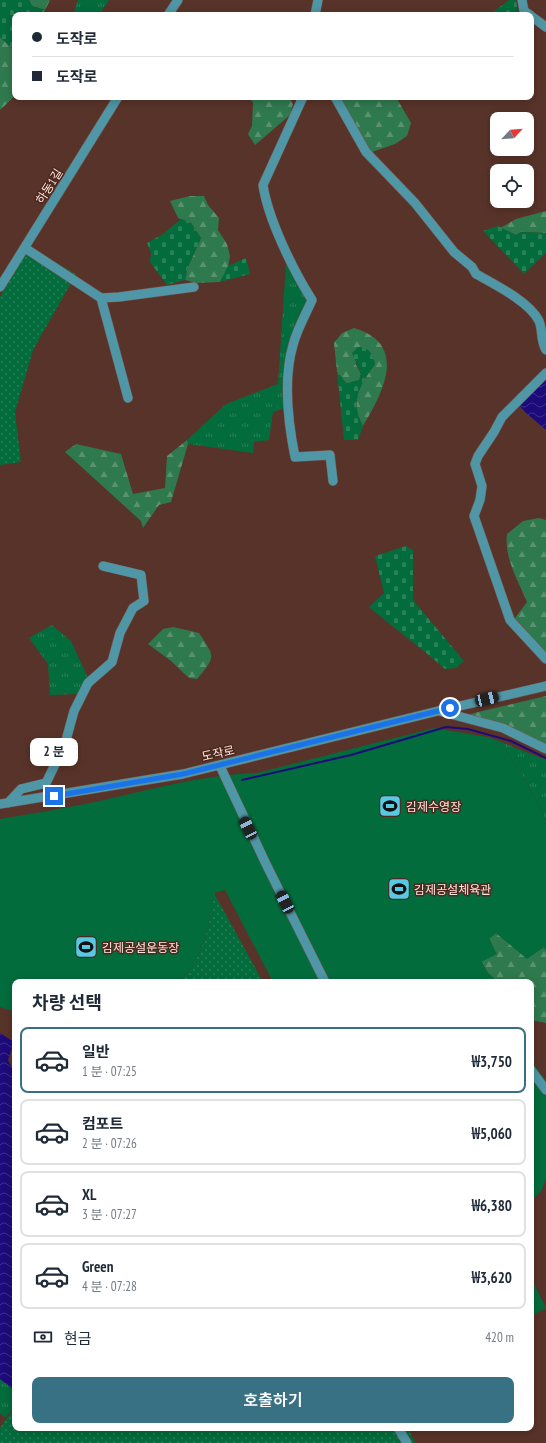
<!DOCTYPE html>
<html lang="ko">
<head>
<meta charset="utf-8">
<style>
	:root { --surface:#fff; --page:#f2f2f3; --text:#1f2937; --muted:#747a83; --line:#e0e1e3; --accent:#387184 }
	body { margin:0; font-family:"PT Sans Narrow","Noto Sans KR",sans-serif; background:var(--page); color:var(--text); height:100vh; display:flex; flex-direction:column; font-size:15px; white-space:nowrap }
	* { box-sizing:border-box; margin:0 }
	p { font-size:13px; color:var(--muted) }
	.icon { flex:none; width:22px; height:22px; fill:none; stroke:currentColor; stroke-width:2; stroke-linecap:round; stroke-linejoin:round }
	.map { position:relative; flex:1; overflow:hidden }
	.drawer { position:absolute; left:12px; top:979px; width:522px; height:452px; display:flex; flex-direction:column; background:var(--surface); border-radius:8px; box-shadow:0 2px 10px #0003 }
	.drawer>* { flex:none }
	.guide { position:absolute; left:12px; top:12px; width:522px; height:88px; border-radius:8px; box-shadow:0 2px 10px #0003; display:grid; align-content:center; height:88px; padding:0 20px; background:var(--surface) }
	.needle { width:26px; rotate:64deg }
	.fabs { position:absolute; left:490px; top:112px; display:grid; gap:8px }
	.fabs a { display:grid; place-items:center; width:44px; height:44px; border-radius:8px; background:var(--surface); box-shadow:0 2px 10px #0003; font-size:20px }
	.end { position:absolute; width:18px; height:18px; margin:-9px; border:5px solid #1a73e8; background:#fff; box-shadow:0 0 0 2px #fff }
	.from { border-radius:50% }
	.bubble { position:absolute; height:28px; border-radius:8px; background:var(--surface); box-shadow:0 2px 10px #0003; font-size:13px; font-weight:600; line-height:28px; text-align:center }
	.car { position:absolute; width:12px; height:24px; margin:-12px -6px; border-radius:5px; box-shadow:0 0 3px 1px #0007; background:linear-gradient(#222 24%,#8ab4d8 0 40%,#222 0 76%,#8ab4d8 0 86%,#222 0) }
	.guide b { display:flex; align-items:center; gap:14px; height:38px; font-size:15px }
	.guide b+b { border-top:1px solid var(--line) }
	.guide i { width:10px; height:10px; background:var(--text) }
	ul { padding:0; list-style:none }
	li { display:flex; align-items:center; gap:12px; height:66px; margin:0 8px 6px; padding:0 12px; border:2px solid var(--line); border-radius:8px }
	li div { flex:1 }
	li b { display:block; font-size:15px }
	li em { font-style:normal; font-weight:600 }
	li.selected { border-color:var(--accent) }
	li>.icon { width:36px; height:36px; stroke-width:1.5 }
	h2 { padding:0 20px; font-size:18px; line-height:48px }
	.pay { display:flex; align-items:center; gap:10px; height:44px; padding:0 20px; font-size:15px }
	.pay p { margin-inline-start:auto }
	.primary-button { display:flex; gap:8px; margin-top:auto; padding:8px 20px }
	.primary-button a { flex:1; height:46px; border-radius:8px; background:var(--accent); color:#fff; font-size:16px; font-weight:600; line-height:46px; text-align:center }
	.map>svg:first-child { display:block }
	.grass { fill:url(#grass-tufts) }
	.forest { fill:url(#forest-firs) }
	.cemetery { fill:url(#cemetery-stones) }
	.park { fill:url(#park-dots) }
	.pitch { fill:#036c3c }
	.water { fill:url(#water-waves) }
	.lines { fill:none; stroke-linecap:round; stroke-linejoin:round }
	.stream { stroke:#1d0b7b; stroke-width:2 }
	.minor-casing { stroke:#76534a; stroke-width:10 }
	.minor { stroke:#4f96a6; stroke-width:9 }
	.route { stroke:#1a73e8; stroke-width:5 }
	.labels { text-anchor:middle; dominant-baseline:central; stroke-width:3; stroke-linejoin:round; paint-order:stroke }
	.street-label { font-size:12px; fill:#fee5df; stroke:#4d281f }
	.poi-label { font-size:12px; fill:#fee5df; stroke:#4d281f; text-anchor:start }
</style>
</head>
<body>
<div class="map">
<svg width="546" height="1443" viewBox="0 0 546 1443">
	<defs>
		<pattern id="grass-tufts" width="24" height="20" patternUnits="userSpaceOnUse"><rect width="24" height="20" fill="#036c3c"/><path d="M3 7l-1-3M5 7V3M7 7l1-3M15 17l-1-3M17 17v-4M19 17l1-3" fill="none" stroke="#298158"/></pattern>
		<pattern id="forest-firs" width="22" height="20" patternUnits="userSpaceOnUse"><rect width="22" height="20" fill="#2f794e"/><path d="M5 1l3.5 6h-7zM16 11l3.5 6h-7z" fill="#59926f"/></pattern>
		<pattern id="cemetery-stones" width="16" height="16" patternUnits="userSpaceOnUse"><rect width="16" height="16" fill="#036c3c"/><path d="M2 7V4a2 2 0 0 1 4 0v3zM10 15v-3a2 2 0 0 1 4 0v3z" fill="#298158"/></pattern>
		<pattern id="park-dots" width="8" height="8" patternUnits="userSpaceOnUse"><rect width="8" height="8" fill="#036c3c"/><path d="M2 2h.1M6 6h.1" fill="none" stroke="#298158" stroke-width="1.8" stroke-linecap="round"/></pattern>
		<pattern id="water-waves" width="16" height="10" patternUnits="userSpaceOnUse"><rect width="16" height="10" fill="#1d0b7b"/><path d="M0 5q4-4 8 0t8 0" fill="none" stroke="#3f2e8d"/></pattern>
	</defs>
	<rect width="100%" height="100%" fill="#583329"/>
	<path class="grass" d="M78,0H109L99,15H73Z
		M286,264L307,301L288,343L285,408L273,412L269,440L254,442L253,453L188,444L187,440L226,404L278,384Z
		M52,625L71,641L88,678L77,694L50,695L48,664L29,638Z
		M499,741L546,760V820L524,778Z
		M0,1379L15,1391V1406L5,1418L0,1413Z"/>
	<path class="forest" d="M29,0H50L45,10L32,6Z
		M0,37L15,51V96L0,110Z
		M246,97H289L293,104L290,115L255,145L248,134L252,126L253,102Z
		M340,97H396L411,123L407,136L395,144L372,152L358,131Z
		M190,196H204L208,205L219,218L218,230L227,244L230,256L228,268L220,282L197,283L185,280L188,267L201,238L191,223L178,218L170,201Z
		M546,211V233L522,232L516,235L500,228L516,219Z
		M354,328C408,344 384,391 363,426C349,401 360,385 375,364L355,363L361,374L359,381L346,383L337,372L334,343L342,333Z
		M187,440L188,444L171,502L159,505L143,528L141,521L65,452L76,444L121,454L133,494L165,488L167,456Z
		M539,518L546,520V653L515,618L527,602C518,580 504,558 507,534L523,521Z
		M173,627L199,633C215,657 216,656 197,679L189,678L171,661L148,644L163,629Z
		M546,696V745L470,714Z
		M496,933L527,958L544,947L546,950V1023L531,1020V982H498L488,973L481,961L496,954L489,938Z"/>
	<path class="cemetery" d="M0,0H29L32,6L45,10L42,15H15V51L0,37Z
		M509,0H516L518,15H497L493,12Z
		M181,219L191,223L201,238L188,267L185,280L167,285L150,262L151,253L147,243L163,234Z
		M498,226L516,235L521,232L546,233V253L524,274L483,231Z
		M246,258L250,274L220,282L228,266Z
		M358,347C369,347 373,354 375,364C360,385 349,401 363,426L358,440H344L337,372L346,383L359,380L361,374L352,353Z
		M406,546L413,550V600L464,661L456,668L445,669C420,647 394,628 369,607L384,593L375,556Z"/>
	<path class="park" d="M29,247L76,274L33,350L15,412L21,462L0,465V297Z
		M214,893L263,982H177C205,958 208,927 214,893Z
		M15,1406V1428H408L415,1443H0V1428Z"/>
	<path class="pitch" d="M434,728L487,737L499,741L524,778L546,820V950L544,947L527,959L496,933L489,939L497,954L481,962L488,973L498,982H273L225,890L214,893C208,927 205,958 177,982H15V1012L0,1007V819C30,814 60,809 90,803C146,791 200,775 257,773Z
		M531,1060L546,1081V1179L541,1192L531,1200Z
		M531,1278L546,1308L531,1316Z"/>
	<path class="water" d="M546,378V430L525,412L519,405Z
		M0,1033L14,1042L8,1060L15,1074V1391L0,1379Z"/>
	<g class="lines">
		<path class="stream" d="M242,780L351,755L446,727L468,729L511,741L546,758"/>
		<g class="minor-casing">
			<path id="minor" d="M522,0L524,11L530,15
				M168,15L178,0
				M315,15L318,0
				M531,16L546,27
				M303,97L263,185C268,219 293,270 312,300C306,314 297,329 293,345C283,379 288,422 295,457L330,455L333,481
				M335,97L366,152L415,203L454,252L472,267L476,274C494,284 530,302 539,321C543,330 540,340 546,350
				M25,248L101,298L128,398
				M0,287L118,97
				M101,298L119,297L194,287
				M546,373L502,417L494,432L478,456L475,464L482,486L480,500L474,516L510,620L546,659
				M439,711L503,728L546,749
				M220,766L266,864L325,982
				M8,803L21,789L46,783L65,744L74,711L88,683L112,662L120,633L133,608L144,601L141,575L103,566
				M0,804L183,774L438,711L546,686
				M531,1070L546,1090
				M398,1428L407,1443"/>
		</g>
		<use href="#minor" class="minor"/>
	</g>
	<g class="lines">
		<path class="route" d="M54,796L183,774L450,708"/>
	</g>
	<defs>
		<g id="stadium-square" transform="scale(1.15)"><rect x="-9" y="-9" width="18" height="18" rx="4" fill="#57c9e2" stroke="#4d281f"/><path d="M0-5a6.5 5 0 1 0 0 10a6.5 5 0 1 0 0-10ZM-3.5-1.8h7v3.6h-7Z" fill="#111"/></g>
	</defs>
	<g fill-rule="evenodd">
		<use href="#stadium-square" x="390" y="806"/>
		<use href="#stadium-square" x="399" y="889"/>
		<use href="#stadium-square" x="86" y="947"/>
	</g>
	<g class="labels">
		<g class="street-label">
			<text transform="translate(49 186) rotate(-58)">하동1길</text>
			<text transform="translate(218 753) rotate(-13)">도작로</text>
		</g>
		<g class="poi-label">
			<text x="406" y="806">김제수영장</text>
			<text x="414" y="889">김제공설체육관</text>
			<text x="102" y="947">김제공설운동장</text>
		</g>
	</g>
</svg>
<div class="fabs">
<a><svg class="needle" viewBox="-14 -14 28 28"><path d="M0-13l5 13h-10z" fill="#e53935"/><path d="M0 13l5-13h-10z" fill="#747a83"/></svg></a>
<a><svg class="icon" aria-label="locate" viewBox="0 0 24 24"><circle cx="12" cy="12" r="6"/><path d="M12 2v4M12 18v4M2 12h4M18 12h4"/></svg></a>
</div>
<i class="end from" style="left:450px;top:708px"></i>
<i class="end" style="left:54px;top:796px"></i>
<div class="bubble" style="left:30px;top:738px;width:48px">2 분</div>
<i class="car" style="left:487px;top:699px;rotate:77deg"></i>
<i class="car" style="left:248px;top:828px;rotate:334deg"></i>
<i class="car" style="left:285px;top:902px;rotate:333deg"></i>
<div class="guide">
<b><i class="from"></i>도작로</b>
<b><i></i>도작로</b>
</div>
<section class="drawer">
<h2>차량 선택</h2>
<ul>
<li class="selected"><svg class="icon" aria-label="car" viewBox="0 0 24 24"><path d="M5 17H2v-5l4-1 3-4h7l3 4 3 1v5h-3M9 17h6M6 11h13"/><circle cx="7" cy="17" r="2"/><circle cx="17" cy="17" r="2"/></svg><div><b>일반</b><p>1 분 · 07:25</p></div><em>₩3,750</em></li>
<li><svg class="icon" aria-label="car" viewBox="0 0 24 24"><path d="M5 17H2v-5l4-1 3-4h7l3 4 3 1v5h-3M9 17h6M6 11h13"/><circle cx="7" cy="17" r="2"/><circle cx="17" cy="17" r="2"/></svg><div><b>컴포트</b><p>2 분 · 07:26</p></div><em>₩5,060</em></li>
<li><svg class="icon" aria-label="car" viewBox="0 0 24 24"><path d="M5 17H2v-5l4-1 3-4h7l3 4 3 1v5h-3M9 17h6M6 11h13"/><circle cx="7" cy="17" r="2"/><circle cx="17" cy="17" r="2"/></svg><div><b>XL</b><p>3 분 · 07:27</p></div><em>₩6,380</em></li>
<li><svg class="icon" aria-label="car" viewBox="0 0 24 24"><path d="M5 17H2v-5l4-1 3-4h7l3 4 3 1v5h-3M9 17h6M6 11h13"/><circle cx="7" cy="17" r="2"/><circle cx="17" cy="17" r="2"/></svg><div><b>Green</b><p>4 분 · 07:28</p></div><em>₩3,620</em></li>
</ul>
<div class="pay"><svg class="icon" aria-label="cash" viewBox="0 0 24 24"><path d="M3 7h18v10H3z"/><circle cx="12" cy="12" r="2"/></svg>현금<p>420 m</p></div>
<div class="primary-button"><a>호출하기</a></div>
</section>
</div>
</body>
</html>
